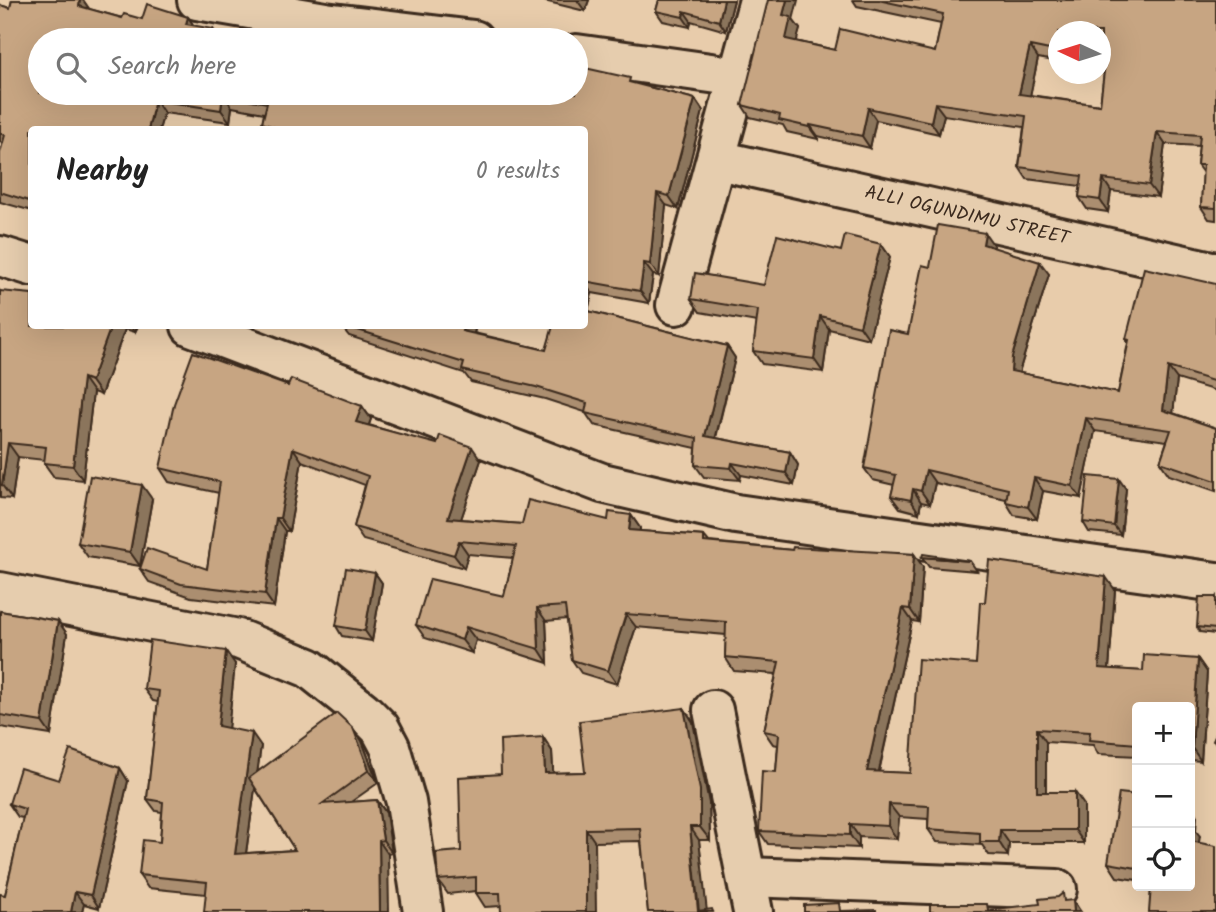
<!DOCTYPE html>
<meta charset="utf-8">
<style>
:root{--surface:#fff;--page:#f2f2f2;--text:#222;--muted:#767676;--line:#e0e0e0}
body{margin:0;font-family:Kalam,sans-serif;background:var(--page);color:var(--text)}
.controls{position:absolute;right:21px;bottom:21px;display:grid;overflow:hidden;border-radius:7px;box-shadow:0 7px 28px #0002}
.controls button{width:63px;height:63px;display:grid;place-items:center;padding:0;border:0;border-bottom:2px solid var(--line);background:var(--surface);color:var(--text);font:35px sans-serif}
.compass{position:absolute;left:1048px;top:21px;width:63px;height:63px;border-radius:50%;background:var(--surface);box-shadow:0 7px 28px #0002;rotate:274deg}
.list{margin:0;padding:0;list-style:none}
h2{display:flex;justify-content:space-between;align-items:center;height:91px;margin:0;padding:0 28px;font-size:30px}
h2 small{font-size:23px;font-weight:400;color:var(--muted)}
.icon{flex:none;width:38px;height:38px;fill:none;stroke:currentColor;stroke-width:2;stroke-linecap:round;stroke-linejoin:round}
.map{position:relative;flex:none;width:1216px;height:912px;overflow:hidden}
.search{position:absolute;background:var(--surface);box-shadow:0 7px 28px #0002;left:28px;top:28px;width:560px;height:77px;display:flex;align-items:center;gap:18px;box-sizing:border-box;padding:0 24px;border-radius:38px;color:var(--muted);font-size:26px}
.panel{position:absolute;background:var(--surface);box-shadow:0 7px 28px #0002;left:28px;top:126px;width:560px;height:203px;border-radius:7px}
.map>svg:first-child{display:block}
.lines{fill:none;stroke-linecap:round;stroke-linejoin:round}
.minor-casing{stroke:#3b2a1e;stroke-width:44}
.minor{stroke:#e6cdae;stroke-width:38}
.wall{fill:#ab8e70;stroke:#3b2a1e;stroke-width:2;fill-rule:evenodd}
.shaded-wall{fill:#8b745b;stroke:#3b2a1e;stroke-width:2}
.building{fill:#c7a582;stroke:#3b2a1e;stroke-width:2;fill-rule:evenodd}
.labels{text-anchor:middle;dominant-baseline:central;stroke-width:7;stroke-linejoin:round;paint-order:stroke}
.street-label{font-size:19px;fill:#3b2a1e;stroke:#e6cdae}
</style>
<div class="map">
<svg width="1216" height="912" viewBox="0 0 1216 912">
<rect width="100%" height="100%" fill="#e8ccab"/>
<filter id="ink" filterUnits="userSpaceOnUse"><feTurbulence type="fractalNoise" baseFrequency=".0143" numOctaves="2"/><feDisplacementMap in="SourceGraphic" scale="14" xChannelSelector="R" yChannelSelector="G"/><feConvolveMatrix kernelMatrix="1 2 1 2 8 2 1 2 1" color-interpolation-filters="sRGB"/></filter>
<g filter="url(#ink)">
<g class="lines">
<defs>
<g id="minor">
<path d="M197,0L325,22L474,40"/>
<path d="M576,54L739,77"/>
<path d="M718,160L1216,272"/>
<path d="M0,256L32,266"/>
<path d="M676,305L759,0"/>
<path d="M191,326L602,483L736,514L1216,582"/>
<path d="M0,592L238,639L309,668L363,711L380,728L390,747L406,802L423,912"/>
<path d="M713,710L753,912"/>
<path d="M748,877L1057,889"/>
</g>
</defs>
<use href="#minor" class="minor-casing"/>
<use href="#minor" class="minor"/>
</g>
<g class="wall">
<path d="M12,0H83L89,9L122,18L142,19L188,17L193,25L40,40L408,95L633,83L695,99L703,111L678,209L666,205L659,276L653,275L649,303L592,293L588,311L727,346L735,358L716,438L790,452L798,465L794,485L741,475L740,480L704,477L695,465L696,448L594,425L585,412L545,399L471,382L464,373L349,336L341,326H476L474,333L546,350L584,326V130H266L262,123L264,113L232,107L230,122L164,113L159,130H32V211L0,202V153L3,143L0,142V5L10,8Z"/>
<path d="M540,0H589L585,11Z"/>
<path d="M659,0H734L726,31L691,21L690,27L663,21L656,11Z"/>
<path d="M853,0H1216V220L1209,219L1201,207L1203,173L1197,165L1199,146L1165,144L1158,197L1111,191L1108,212L1087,209L1079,197L1081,186L1027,179L1019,167L1024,127L944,115L939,134L876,120L870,148L818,136V139L787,132L783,125L750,117L742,105L793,20L800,29L796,41L835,50L935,52L941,24L857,6ZM1059,32H1101V72L1104,73L1100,105L1030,95L1038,58L1059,62Z"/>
<path d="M881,244L890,257L869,339L829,329L823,372L762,364L753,351L757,322L700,312L691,299L764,285L841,251Z"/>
<path d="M994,246V248L1049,274L1020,369V373L1118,393L1128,343L1126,339L1216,284V391L1177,379L1173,413L1216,428V491L1169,475L1160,462L1167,441L1095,431L1081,498L1043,491L1037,519L1014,515L1006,502V499L935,483L930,504L921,502L919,513L900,508L891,496L894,485L873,480L864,468L930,267Z"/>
<path d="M0,291L32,326H138L135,332L125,329L101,395L93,392L83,480L54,477L44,463L45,460L18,457L12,499L0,498Z"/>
<path d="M288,386L362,406L371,419L369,425L481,460L461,519L522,524L608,520L631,515L640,528V531L704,536L709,542L792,550L914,554L923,567L919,622L912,621L879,772L910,773L976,664L985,602L1115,590L1109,669L1143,671L1198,659L1207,672L1201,761L1190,760V707H1137V756L1098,754L1093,745L1046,742V792L1084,805V843H1009L1008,856L989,855L982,845L937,842L928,829V819L899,817L897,839L859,837V848L768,844L759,831L776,772L778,745L773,744L764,731L776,674L734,671L725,657L726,635L636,627L617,684L581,673L572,660L567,619L546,621L548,663L476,640L472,653L425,638L416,625L504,596L513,558L468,554L464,568L363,540L354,527L365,485L302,461L289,531H285L274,607L191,597L149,582L140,569H207L219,493L169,482L160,468Z"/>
<path d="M1126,489L1121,535L1089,532L1083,522Z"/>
<path d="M152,499L140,566L88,557L78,543Z"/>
<path d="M922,557L970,561L977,571L929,567Z"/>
<path d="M375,573L382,583L372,641L342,636L336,626Z"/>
<path d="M1216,597V634L1200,632L1197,627Z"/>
<path d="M0,611L58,621L67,634L51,735L0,727Z"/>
<path d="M235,664L228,728L261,746L257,771L362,741L378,783L351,802L377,800L386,813L392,853L206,894L148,888L139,875L160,842L162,812L156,811L147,799L158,702L153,701L144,689ZM255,788L295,850L246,853Z"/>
<path d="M684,708L693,722L709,803L710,840H699L706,910L714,912H648L641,841L595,842L501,906L485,907L476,893V891L448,894L438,880L461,851L501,774L543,737L552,751L553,773L585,772Z"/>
<path d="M120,768L128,781L99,908L84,904L82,912H0L5,895L23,818L18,817L9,804L59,780Z"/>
<path d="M1137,795V880L1117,877L1108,863Z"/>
</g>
<g class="shaded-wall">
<path d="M80,0H83L90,10L79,6Z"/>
<path d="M577,0H589L585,11Z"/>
<path d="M724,0H734L726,31L719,21Z"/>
<path d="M787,0H798L793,20L800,29L794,51L786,39L783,15Z"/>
<path d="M684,11L691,21L690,27L683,17Z"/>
<path d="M188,17L196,29L186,24Z"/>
<path d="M213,29L221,40H210Z"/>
<path d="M1030,46L1038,58L1028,106L1019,94Z"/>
<path d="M223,94L232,107L230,122L221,110Z"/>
<path d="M695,99L703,111L678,209L669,196Z"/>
<path d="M155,100L164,113L159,130H148Z"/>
<path d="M935,103L944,115L939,134L931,122Z"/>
<path d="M868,108L876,120L870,148L862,136Z"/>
<path d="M810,125L818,136V139L809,127Z"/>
<path d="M1157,132L1165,144L1158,197L1149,185Z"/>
<path d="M1103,179L1111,191L1108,212L1100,200Z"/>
<path d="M657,193L666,205L659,276L650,264Z"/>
<path d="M985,233L994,246L992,257L983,244Z"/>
<path d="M881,244L890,257L869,339L860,326Z"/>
<path d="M1040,262L1049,274L1020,369V384L1011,371L1012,357Z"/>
<path d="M644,263L653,275L649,303L640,291Z"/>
<path d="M584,283L592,293L586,320L584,318Z"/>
<path d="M820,316L829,329L823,372L814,359Z"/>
<path d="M111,326H123L125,329L101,395L91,381Z"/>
<path d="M130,326H138L135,332Z"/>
<path d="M464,326H476L471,343L462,331Z"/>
<path d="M727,346L735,358L713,448L705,436Z"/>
<path d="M1168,367L1177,379L1172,423L1163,410Z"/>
<path d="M83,378L93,392L83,480L73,466Z"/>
<path d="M362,406L371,419L365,435L356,422Z"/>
<path d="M1086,418L1095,431L1081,498L1072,486Z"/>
<path d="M8,443L18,457L12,499L2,485Z"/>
<path d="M472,447L481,460L457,531L448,518Z"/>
<path d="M293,448L302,461L289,531L280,518Z"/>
<path d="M790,452L798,465L794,485L786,473Z"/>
<path d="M732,463L741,475L740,480L731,468Z"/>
<path d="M926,470L935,483L930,504L921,491Z"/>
<path d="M1034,478L1043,491L1037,519L1028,507Z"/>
<path d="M1119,479L1126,489L1121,535L1114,526Z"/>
<path d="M142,485L152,499L140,566L130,552Z"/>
<path d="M913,489L921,502L919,513L911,500Z"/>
<path d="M631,515L640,528L638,543L629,530Z"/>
<path d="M276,518L285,531L274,607L265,594Z"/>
<path d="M459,541L468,554L464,568L454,555Z"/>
<path d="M914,554L923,567L919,622L910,609Z"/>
<path d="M375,573L382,583L372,641L365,631Z"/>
<path d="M1106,577L1115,590L1108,681L1099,668Z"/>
<path d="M537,608L546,621L548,663L539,649Z"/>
<path d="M903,608L912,621L876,784L867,771Z"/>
<path d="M626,614L636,627L617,684L608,671Z"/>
<path d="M58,621L67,634L51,735L42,722Z"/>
<path d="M466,627L476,640L472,653L462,640Z"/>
<path d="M226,651L235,664L227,739L218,726Z"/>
<path d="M1198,659L1207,672L1201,761L1192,748Z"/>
<path d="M684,708L693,722L709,803L710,840L700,827Z"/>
<path d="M353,728L362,741L378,783L369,770Z"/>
<path d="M1037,729L1046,742V805L1037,792Z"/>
<path d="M252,733L261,746L244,867L235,854Z"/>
<path d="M543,737L552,751L554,786L545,773Z"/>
<path d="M120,768L128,781L99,908L91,895Z"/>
<path d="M1075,792L1084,805V843L1075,830Z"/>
<path d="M377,800L386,813L392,853L383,840Z"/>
<path d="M889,804L899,817L897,839L888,826Z"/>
<path d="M1190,805L1197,816L1196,831L1200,836L1197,854L1190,844Z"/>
<path d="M850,824L859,837V848L850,835Z"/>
<path d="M690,827L699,840L707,912H699Z"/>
<path d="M586,829L595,842L596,912H586Z"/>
<path d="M1000,830L1009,843L1008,856L999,842Z"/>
<path d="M379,841L388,854L389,912H380Z"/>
<path d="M75,892L84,904L82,912H71Z"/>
<path d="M1073,900L1081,912H1074Z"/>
</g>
<g class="building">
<path d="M12,0H80L79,6L122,18L124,14L142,19L147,4L188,17L186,24L213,29L210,40H40V93H392L408,95V93H576V66L630,78L629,82L695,99L669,196L657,193L650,264L644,263L640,291L584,281V130H283L262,123L267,103L223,94L221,110L155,100L148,130H32V202L0,192V153L5,135L0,133V5L10,8Z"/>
<path d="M659,0H724L719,21L684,11L683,17L656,11Z"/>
<path d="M768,0H787L783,15L791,17L786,39L835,50L840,29L935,52L943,14L878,0H1216V208L1201,207L1203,165H1197L1200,135L1157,132L1149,185L1103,179L1100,200L1079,197L1082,176L1019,167L1026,116L935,103L931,122L868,108L862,136L810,125L809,127L779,120L780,115L742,105ZM1059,32H1101V62L1105,63L1100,105L1019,94L1030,46L1059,52Z"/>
<path d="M249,31L275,36L274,40H247Z"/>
<path d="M938,225L985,233L983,244L1040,262L1012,357L1011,371L1118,393L1129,340L1126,339L1144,268L1216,284V382L1168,367L1163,410L1216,428V481L1160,462L1171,430L1086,418L1072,486L1034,478L1028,507L1006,502L1008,489L926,470L921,491L913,489L911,500L891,496L896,475L864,468L889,330L908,334L922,265L930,267Z"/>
<path d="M777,235L841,251L845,235L881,244L860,326L820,316L814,359L753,351L758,310L691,299L695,273L764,285Z"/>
<path d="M0,291L32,294V326H111L91,381L83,378L73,466L44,463L46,447L8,443L2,485H0Z"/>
<path d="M584,310L727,346L705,436L790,452L786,473L732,463L731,468L695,465L697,438L585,413L587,403L536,387L462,370L464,363L345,326H464L462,331L546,350L553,326H584Z"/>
<path d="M193,352L288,386L291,379L362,406L356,422L437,444L440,435L472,447L448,518L522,524L528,500L608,520L609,512L631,515L629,530L704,536V542L792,550L793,547L914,554L910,609L903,608L867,771L910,773L918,659L976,664L980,602H985L989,560L1106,577L1099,668L1143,671L1144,655L1198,659L1192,748L1190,747V707H1137V744L1089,740L1090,732L1037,729V792H1075V830H1000L999,842H980V833L928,829L929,806L889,804L888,826L850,824V835L759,831L762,771L776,772L779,734L764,731L779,662L725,657L726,622L626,614L608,671L572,660L565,606L537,608L539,649L466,627L462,640L416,625L430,579L504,596L516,546L459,541L454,555L354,527L368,476L293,448L280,518H276L265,594L181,584L140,569L147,548L207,569L220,482L160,468L174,404Z"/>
<path d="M90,476L142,485L130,552L78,543Z"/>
<path d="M1088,476L1119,479L1114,526L1083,522Z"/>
<path d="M923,554L970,561L922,557Z"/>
<path d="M346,568L375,573L365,631L336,626Z"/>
<path d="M1199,597H1216V629L1197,627Z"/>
<path d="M0,611L58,621L42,722L0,715Z"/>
<path d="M150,640L226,651L218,726L252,733L235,854L295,850L249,778L337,713L353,728L369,770L322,804L377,800L383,840L379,841L380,912H204L207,882L139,875L143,840L160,842L163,802L147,799L159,691L144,689Z"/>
<path d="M684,708L700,790V827H690L698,911L712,909L713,912H648L640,828L586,829V912H501L500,893H476V877L438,880L436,853L461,851L459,777L501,774L500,740L543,737L545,773L585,772L579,721Z"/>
<path d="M1216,734V743L1213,741Z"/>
<path d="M70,750L120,768L91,895L75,892L71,912H0V894L5,895L25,809L9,804L20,768L59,780Z"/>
<path d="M1119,793L1137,795V868L1108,863Z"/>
<path d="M1190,841L1216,846V912H1149L1151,886H1190Z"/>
<path d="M1063,893L1064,901L1073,900L1074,912H930V904H987L988,910L1040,904L1039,899L1058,897Z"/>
<path d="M839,903L840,911L876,910V912H804V905Z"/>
</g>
</g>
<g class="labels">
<g class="street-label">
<text transform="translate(967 216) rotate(13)">ALLI OGUNDIMU STREET</text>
</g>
</g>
</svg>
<div class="controls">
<button>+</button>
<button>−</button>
<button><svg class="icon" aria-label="locate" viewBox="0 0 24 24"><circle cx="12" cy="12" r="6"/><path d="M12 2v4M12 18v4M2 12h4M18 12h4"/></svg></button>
</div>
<svg class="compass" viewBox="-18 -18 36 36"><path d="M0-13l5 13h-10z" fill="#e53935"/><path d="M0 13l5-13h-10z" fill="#767676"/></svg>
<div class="search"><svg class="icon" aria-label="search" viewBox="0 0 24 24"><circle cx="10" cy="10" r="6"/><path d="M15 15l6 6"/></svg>Search here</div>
<section class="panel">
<h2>Nearby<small>0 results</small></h2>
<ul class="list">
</ul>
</section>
</div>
